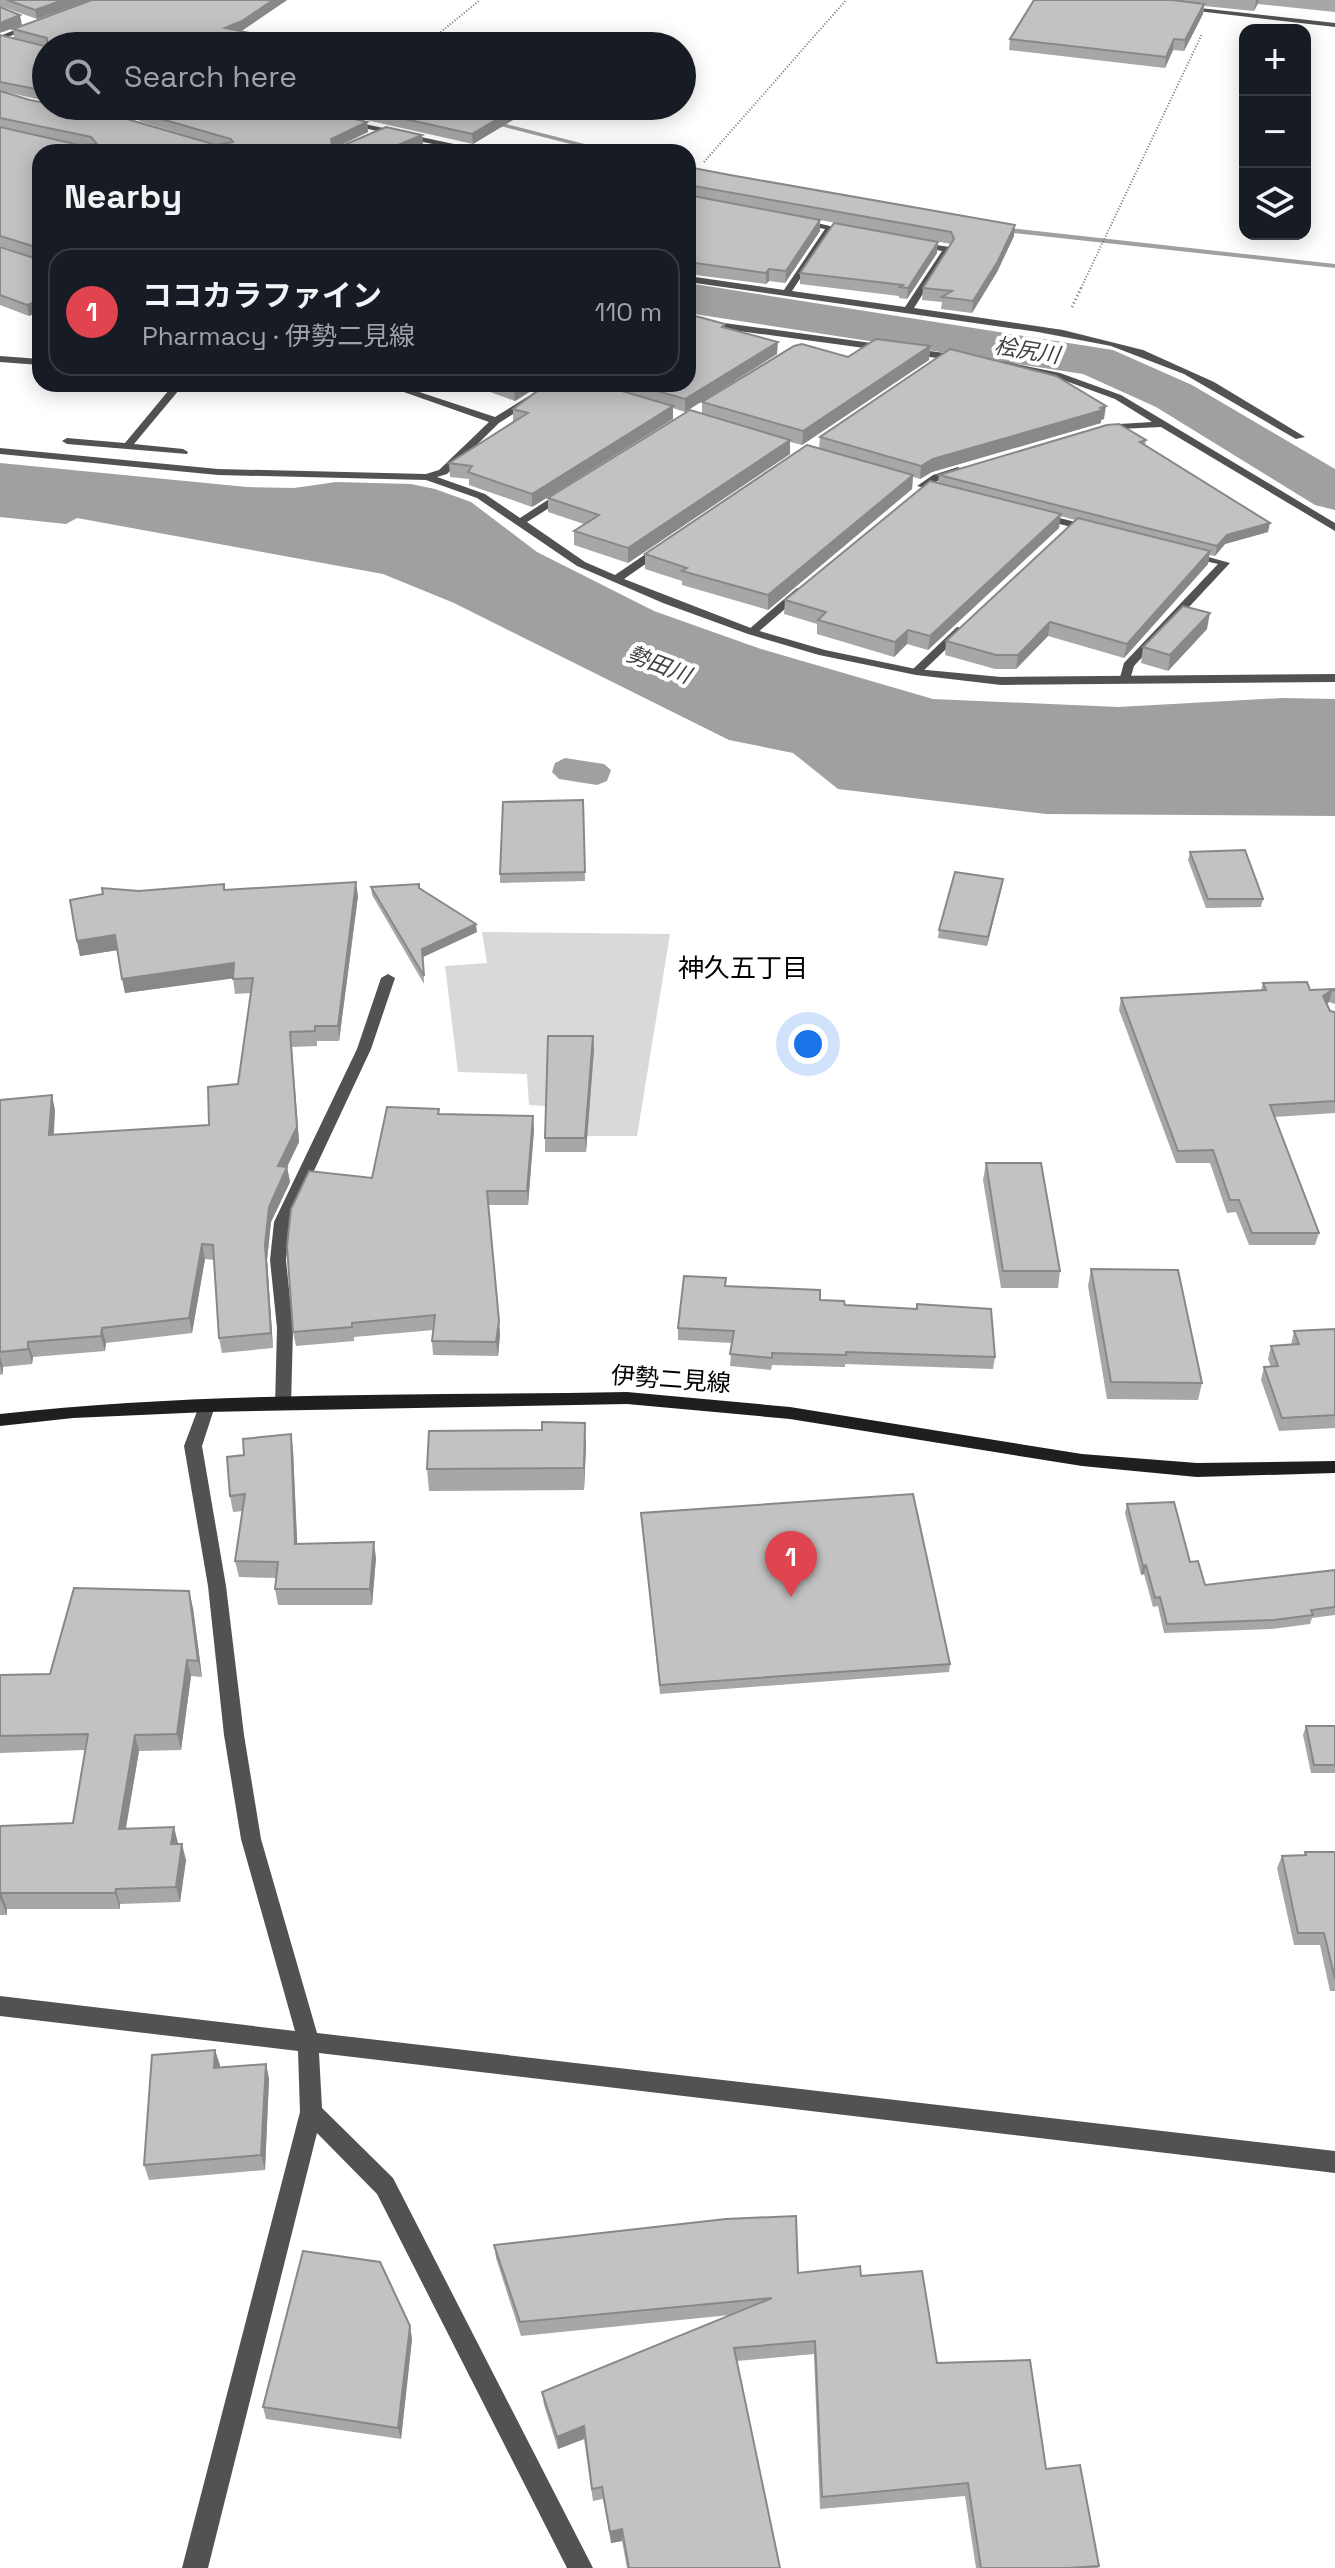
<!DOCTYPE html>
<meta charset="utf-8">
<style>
:root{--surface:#171b24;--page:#20242c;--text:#f1f3f6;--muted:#9ea1a6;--line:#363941;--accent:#db2777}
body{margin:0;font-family:"Space Grotesk","Noto Sans JP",sans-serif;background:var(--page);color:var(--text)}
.controls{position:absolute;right:24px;top:24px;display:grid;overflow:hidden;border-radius:16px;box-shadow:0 4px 20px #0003}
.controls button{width:72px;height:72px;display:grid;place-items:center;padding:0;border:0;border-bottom:2px solid var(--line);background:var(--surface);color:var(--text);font:40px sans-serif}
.you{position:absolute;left:808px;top:1044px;width:28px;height:28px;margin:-20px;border:6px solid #fff;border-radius:50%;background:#1a73e8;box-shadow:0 0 0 12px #1a73e833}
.badge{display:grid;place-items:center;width:52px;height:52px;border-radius:50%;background:var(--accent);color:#fff;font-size:26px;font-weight:700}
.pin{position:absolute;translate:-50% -66px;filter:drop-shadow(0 2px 4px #0008)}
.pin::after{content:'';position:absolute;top:42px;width:28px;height:24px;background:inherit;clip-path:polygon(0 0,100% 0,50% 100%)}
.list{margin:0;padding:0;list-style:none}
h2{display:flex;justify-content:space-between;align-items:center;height:104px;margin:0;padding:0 32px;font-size:34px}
h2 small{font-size:26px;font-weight:400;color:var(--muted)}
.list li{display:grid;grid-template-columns:52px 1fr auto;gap:24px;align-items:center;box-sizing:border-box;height:128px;margin:0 16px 16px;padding:0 16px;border:2px solid var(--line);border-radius:24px}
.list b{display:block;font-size:30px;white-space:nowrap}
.list p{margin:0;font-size:26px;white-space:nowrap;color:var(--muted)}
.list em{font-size:26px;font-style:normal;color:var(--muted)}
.icon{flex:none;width:44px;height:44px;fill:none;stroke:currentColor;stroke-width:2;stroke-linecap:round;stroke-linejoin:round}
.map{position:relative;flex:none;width:1335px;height:2568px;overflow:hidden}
.search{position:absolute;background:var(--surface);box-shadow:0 4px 20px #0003;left:32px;top:32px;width:664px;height:88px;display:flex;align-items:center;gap:20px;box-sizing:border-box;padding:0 28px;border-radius:44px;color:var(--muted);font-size:30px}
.panel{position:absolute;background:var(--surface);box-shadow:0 4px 20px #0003;left:32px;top:144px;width:664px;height:248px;border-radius:24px}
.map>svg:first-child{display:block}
.green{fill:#d9d9d9}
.water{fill:#a0a0a0}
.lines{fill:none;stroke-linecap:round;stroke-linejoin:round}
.stream{fill:#a0a0a0;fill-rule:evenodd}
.river{fill:#a0a0a0;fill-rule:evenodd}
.path-far1{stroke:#747474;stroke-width:2;stroke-dasharray:1 2;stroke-linecap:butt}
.path{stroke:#747474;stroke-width:3;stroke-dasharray:1 3;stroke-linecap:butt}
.lane{fill:#525252;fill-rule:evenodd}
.street{fill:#525252;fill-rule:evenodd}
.secondary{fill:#1f1f1f;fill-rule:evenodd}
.wall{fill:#a7a7a7}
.shaded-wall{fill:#888}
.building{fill:#c2c2c2;stroke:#888;stroke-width:2}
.labels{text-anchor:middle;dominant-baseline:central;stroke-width:8;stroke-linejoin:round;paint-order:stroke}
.far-water-label{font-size:22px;font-style:italic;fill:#414141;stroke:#fff}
.street-label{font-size:24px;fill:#000;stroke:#fff}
.neighbourhood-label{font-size:26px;fill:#000;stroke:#fff}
</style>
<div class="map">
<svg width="1335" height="2568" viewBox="0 0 1335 2568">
<rect width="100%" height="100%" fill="#fff"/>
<path class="green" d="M482,932L670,934L637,1136H586L574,1108L529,1105L527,1074L458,1072L445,966L487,963Z"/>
<g class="water">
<path d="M0,463L247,487L294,488L336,482L411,484L435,489L471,502L537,552L654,611L761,649L933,699L1118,707L1282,698L1335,699V816L1046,814L838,789L793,753L729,740L454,603L383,574L77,518L66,524L0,517Z"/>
<path d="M565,758L604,764L611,770L607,781L597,785L559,779L552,772L555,763Z"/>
</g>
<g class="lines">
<g class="stream">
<path d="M487,119L612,151L613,152H602L485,122Z"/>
<path d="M999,227L1335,264V268L996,231V227Z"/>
</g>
<path class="river" d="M688,283L1113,350L1192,385L1335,469V510L1315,505L1156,407L1083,374L688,313Z"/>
<g class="path-far1">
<path d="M440,46L426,44L480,0"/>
<path d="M704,162L846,0"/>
<path d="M1081,288L1202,34"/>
</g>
<path class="path" d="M1072,307L1082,286"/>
<g class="lane">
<path d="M1040,513L1095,527L1096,529L1091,532L1036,518V514Z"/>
<path d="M1187,551L1230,563L1134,666L1129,683H1121L1119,681L1124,663L1218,564L1183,556L1182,554Z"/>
<path d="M797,588L807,590L756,634H748V630Z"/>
<path d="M957,627L967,629L920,674H912V670Z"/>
</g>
<g class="street">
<path d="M1182,6L1335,23V27L1180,9Z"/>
<path d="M29,24L36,26L0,40V36Z"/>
<path d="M155,106H166L126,124L119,122Z"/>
<path d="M346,120L388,129L389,131L344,152H333L377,131L346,124Z"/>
<path d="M402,133L482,150L486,152H471L399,137Z"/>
<path d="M800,219L834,227L792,291L905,307L942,251L915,246V242L950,247L951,249L914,308L1063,330L1143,350L1214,382L1305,437L1296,439L1184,374L1111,346L1038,332L688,282V276L784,290L825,229L797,224V220Z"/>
<path d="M688,318L959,355L964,358L959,361L688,324Z"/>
<path d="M0,356L40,359V365L0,362Z"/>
<path d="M1002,361L1060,373L1121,395L1335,523V531L1161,427L1099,430L1098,428L1103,425L1152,422L1115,399L1055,377L999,366L997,364Z"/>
<path d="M174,384H184L134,444L183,449L188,452L187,454L67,444L62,441L67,438L125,443Z"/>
<path d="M381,384H395L495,417L548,384H560L499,423L447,474L437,477L485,494L520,518L560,492H568V496L527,522L585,562L615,575L659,545H667V549L624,579L756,630L825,650L916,669L1001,677L1335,674V682L1001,685L916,675L819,655L748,634L663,603L577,566L477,498L426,480L218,475L0,454V448L218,469L426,474L439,470L489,422Z"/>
<path d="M958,467L963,470L962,472L941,479L926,488L917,486L933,475Z"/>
<path d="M388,974L395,978L371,1049L290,1222L286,1260L293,1328L291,1406L289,1410H277L275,1406L277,1328L270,1260L274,1222L357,1049L381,978Z"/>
<path d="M207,1400L213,1402L215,1406L202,1446L226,1586L244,1735L261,1839L317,2033L1335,2151V2173L319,2053L322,2108L393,2178L593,2568H567L377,2194L317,2133L208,2568H182L300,2112L298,2051L0,2016V1996L295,2031L241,1839L224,1735L208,1586L184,1446L199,1406L201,1402Z"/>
</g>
<path class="secondary" d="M627,1392L790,1407L1082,1454L1197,1463L1335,1461V1473L1197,1477L1082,1466L790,1419L627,1404L207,1412L73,1418L0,1426V1414C207,1391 419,1396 627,1392Z"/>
</g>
<g class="wall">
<path d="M0,0H90L37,19L0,6Z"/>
<path d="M92,0H287L241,31L46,46V101L1,91L30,100L217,145L139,121L137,112L367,122L368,132L341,145L422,135L423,145L40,152V311L29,316L0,305V247L40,260L0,246V35L44,46L14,38L13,29Z"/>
<path d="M1034,0H1335V12L1258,4L1254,11L1204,6L1203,14L1184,51L1173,50L1165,68L1009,50L1010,39Z"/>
<path d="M71,106H147L122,117Z"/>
<path d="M304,106H536L473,144Z"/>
<path d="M688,167L1014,236L997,272L972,313L941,309L942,302L922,300L923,288L951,244L820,220V231L785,283L769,281L766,284L688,274Z"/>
<path d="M937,253L907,299L899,298V296L800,284V273Z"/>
<path d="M725,328L777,354L685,412L673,408V419L532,507L469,485V479L450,477L449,463L513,421V409L547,384H688Z"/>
<path d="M930,346L929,360L802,445L790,442V454L628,563L574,545V531L584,524L548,512V498L702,414V402L848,357Z"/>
<path d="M468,384H542L515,401Z"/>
<path d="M1104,419L1101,420V423L932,472L920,479L913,477L912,489L768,610L682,585V581L645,569V554L819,448L820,437Z"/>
<path d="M1146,440L1145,445L1268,532L1225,544L1215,556L1209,555L1208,564L1124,658L1048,636L1016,669H995L945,655L946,641L1075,520L1060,516L1059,528L928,650L907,644L894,657L817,634V624L784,614L785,600L938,483L939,475Z"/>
<path d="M1207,629L1168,671L1141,663L1143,647Z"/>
<path d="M583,800L585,881L500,883V874Z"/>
<path d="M1190,852L1263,899L1261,907L1206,908L1188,860Z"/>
<path d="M1003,879L987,946L938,938L939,930Z"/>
<path d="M371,887L419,888L477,932L423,957L424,984L372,895Z"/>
<path d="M225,890L358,896L339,1041H317V1046L292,1047L299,1142L287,1167L290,1182L271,1222L267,1260L273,1348L222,1353L219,1338L214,1260L205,1259L192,1333L106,1343L105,1351L33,1357L32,1364L3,1367V1374L0,1375V1100L55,1110L54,1135L209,1125L238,1084L251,993L235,994L233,978L125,993L118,950L80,956L77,941L139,891Z"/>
<path d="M1263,983L1310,990L1335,989V1004L1329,1002L1327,1004L1330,1011L1335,1012V1113L1274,1117L1319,1233L1315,1245H1249L1236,1212L1227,1213L1210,1163H1176L1119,1010L1121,998L1261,990Z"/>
<path d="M594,1049L586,1152H545V1138Z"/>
<path d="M439,1109V1114L534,1130L528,1205H488L500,1335L498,1356L433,1355L432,1341L434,1330L354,1337V1341L296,1346L293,1332L372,1178Z"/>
<path d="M986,1163L1060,1271L1058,1288H1001L983,1180Z"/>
<path d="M1091,1269L1202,1383L1198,1400L1107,1399L1088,1286Z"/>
<path d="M725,1286L845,1305L995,1357L993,1369L845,1364V1367L772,1365L771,1370L730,1366L732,1343L678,1340V1328Z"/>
<path d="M1335,1329V1428L1279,1431L1261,1380L1264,1367H1271L1268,1359L1271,1346L1291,1345L1294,1331Z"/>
<path d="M291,1434L293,1450L297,1544L376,1558L372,1605H278L275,1589L276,1578L239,1577L235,1561L243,1511L233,1512L230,1496L244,1455Z"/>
<path d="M586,1445L584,1490L429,1491L427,1469Z"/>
<path d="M1127,1504L1190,1562L1205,1585L1335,1570V1615L1312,1618L1310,1624L1272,1629L1164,1633L1158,1606L1153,1607L1144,1574L1141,1575L1125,1513Z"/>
<path d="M641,1513L950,1664L949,1672L660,1694Z"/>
<path d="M193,1608L202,1677L191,1676L181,1750L139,1751L126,1828L178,1843L186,1860L180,1902L120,1904V1909H7V1915H0V1826L73,1823L85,1750L0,1753V1675L50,1674Z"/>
<path d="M1306,1726H1335V1773H1311L1303,1735Z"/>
<path d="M1305,1852H1335V1991H1330L1320,1945H1294L1277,1868L1282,1856L1304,1855Z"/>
<path d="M215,2050L220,2067L266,2064L269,2079L265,2170L149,2180L144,2165Z"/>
<path d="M494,2245L798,2273L861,2276L937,2363L1046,2469L1099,2566L1098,2568H976L965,2496L820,2509L814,2354L737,2361L780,2568H627L622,2541L611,2543L603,2499L593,2501L584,2439L558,2449L544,2405L542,2392L730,2315L521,2336L496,2258Z"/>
<path d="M410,2326L412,2339L401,2439L266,2419L263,2407Z"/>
</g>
<g class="shaded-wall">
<path d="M63,0H90L37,19L35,10Z"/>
<path d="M273,0H287L243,30L226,37L225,28Z"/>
<path d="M1256,0H1259L1254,11Z"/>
<path d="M1204,4L1203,14L1184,51L1185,40Z"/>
<path d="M20,15L22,25L0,33V23Z"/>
<path d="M1174,39L1173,50L1165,68L1166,57Z"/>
<path d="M123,106H147L122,117L120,107Z"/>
<path d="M519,106H536L473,144L472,134Z"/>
<path d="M367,122L368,132L332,149L331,139Z"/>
<path d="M422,135L423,145L406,152H381Z"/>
<path d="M820,220V231L785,283L786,271Z"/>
<path d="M1015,225L1014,236L997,272L972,313L973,301Z"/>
<path d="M938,242L937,253L907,299L908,288Z"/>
<path d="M769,269V281L766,284V273Z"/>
<path d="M40,300V311L29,316L27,305Z"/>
<path d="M778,342L777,354L685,412V399Z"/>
<path d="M930,346L929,360L802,445L803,431Z"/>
<path d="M522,384H542L515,401L514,389Z"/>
<path d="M673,406V419L532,507V494Z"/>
<path d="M1106,406L1104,419L1101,420V423L932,472L920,479L921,466L933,459Z"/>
<path d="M790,440V454L628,563V548Z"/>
<path d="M913,475L912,489L768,610V595Z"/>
<path d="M1061,514L1059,528L928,650L930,636Z"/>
<path d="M1270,523L1268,532L1225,544L1215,556L1217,546L1227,535Z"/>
<path d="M1210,551L1208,564L1124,658L1127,644Z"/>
<path d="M1210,613L1207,629L1168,671L1170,655Z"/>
<path d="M1050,622L1048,636L1016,669L1018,655Z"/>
<path d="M908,630L907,644L894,657L895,642Z"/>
<path d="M1003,879L1002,887L987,946L988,937Z"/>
<path d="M356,882L358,896L339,1041L338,1026Z"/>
<path d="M476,924L477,932L423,957L424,984L422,949Z"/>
<path d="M115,935L118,950L80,956L77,941Z"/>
<path d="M234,963L236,978L125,993L122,979Z"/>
<path d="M1332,990L1329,1002L1320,1008L1323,996Z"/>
<path d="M290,1032L299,1142L280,1181L278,1166Z"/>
<path d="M593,1036L594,1049L586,1152L585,1138Z"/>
<path d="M52,1095L55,1110L52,1150L49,1135Z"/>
<path d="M533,1116L534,1130L528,1205L527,1191Z"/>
<path d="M287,1167L290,1182L271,1222L267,1260L273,1348L271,1333L265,1245L269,1207Z"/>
<path d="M202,1244L205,1259L192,1333L189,1318Z"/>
<path d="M499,1321L500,1335L498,1356L496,1342Z"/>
<path d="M102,1328L106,1343L105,1351L101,1336Z"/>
<path d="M28,1342L33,1357L32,1364L28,1349Z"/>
<path d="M0,1356L3,1367V1374L0,1365Z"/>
<path d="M585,1423L586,1445L584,1490V1468Z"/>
<path d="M291,1434L293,1450L298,1560L295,1544Z"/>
<path d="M374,1542L376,1558L372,1605L370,1589Z"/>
<path d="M1146,1565L1144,1574L1141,1575L1143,1566Z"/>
<path d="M189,1591L193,1608L202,1677L198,1661Z"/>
<path d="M187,1660L191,1676L181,1750L177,1734Z"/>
<path d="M135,1735L139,1751L123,1844L119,1829Z"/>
<path d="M174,1827L178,1843L175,1860L171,1844Z"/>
<path d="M182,1844L186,1860L180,1902L176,1887Z"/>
<path d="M116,1889L120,1904V1909L115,1893Z"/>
<path d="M1,1893L7,1909V1915L1,1900Z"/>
<path d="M215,2050L220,2065L219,2083L214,2068Z"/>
<path d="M266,2064L269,2079L265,2170L261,2155Z"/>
<path d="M410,2326L412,2339L401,2439L398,2428Z"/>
<path d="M584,2426V2439L558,2449L557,2437Z"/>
<path d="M622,2529V2541L611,2543L610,2532Z"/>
</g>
<g class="building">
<path d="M7,0H63L35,10Z"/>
<path d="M92,0H273L242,21L225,28L313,46H46V91L0,82V35L44,46L47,44V38L13,29Z"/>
<path d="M1034,0H1172L1204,4L1185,40L1174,39L1166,57L1010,39Z"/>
<path d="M0,7L20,15L0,23Z"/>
<path d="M0,91L30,100L46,103V106H62L120,117L216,145L233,142L231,139L137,112L150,106H303L367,122L331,139L332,145H344L386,127L422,135L381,152H40V300L27,305L0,295V247L40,260L39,248L0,236V127L79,145L97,144L91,137L0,118Z"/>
<path d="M347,106H519L472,134Z"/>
<path d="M593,147L619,152H583Z"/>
<path d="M688,167L730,175L1015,225L998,261L973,301L942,297L952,291L923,288L954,239L951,232L688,185Z"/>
<path d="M688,195L820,220L786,271L769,269L766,273L688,262Z"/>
<path d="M834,223L938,242L908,288L900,287L903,285L800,273Z"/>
<path d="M688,314L725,324L722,327L778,342L685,399L633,384H688Z"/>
<path d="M876,339L930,346L803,431L702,402L794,346L802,344L848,357Z"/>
<path d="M950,349L1056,376L1106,406L1100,408L1103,410L933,459L921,466L820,437Z"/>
<path d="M501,384H522L514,389Z"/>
<path d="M547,384H598L673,406L532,494L468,472L472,466L449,463L528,413L513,409Z"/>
<path d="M690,410L790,440L628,548L574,531L599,515L548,498Z"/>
<path d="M1119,424L1146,440L1140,442L1270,523L1227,535L1217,546L939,475L1107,425Z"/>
<path d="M807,445L913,475L768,595L682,571L687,568L645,554Z"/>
<path d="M930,481L1061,514L930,636L908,630L895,642L818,620L826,612L785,600Z"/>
<path d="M1078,518L1210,551L1127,644L1050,622L1018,655H996L946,641Z"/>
<path d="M1183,606L1210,613L1170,655L1143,647Z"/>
<path d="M583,800L585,872L500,874L503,802Z"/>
<path d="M1245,850L1263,899H1208L1190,852Z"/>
<path d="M955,872L1003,879L988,937L939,930Z"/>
<path d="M356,882L338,1026H315V1031L290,1032L297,1127L278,1166L287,1167L269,1207L265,1245L271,1333L219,1338L213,1245L202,1244L189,1318L102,1328L101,1336L28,1342V1349L0,1352V1100L52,1095L49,1135L209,1125L208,1087L238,1084L253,978L233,979L234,963L122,979L115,935L77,941L70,900L103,894L102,888L139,891L224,884V890Z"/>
<path d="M419,884V888L476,924L422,949L424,976L371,887Z"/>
<path d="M1307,982L1310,990L1335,989V991L1332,990L1323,996L1330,1011L1335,1012V1101L1270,1105L1319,1233H1252L1239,1200H1230L1213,1150L1178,1151L1121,998L1266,990L1263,983Z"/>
<path d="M548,1036H593L585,1138H545Z"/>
<path d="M387,1107L439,1109L438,1114L533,1116L527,1191H487L499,1321L496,1342L432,1341L435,1315L352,1323V1327L293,1332L287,1246L291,1209L309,1171L372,1178Z"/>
<path d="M986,1163H1041L1060,1271H1003Z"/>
<path d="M1091,1269L1178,1270L1202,1383L1111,1382Z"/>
<path d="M684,1276L726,1278L725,1286L820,1290V1300L844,1301L845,1305L917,1309V1304L991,1309L995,1357L846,1352V1355L772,1353V1358L730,1354L734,1331L678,1328Z"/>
<path d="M1335,1329V1415L1282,1418L1264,1367L1278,1366L1271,1346L1299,1344L1294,1331Z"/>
<path d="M542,1422L585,1423L584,1468L427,1469L429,1431L542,1430Z"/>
<path d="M291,1434L295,1544L374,1542L370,1589H275L278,1562L235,1561L245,1494L230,1496L227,1457L244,1455L243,1439Z"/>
<path d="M913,1494L950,1664L660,1685L641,1513Z"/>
<path d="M1174,1502L1190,1562L1198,1561L1205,1585L1335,1570V1607L1311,1610L1313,1615L1274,1620L1167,1624L1160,1597L1155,1598L1146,1565L1143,1566L1127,1504Z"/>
<path d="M74,1588L189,1591L198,1661L187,1660L177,1734L135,1735L119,1829L174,1827L171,1844H182L176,1887L116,1889L115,1893H1L0,1900V1826L73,1823L88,1734L0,1736V1675L50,1674Z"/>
<path d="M1306,1726H1335V1765H1314Z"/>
<path d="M1305,1852H1335V1979L1324,1933H1298L1282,1856L1306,1855Z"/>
<path d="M215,2050L214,2068L266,2064L261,2155L144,2165L152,2055Z"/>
<path d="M796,2216L798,2273L860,2266L861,2276L922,2271L937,2363L1030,2360L1046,2469L1080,2465L1099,2566L1068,2568H981L968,2483L822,2497L815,2341L734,2348L780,2568H629L622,2529L610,2532L602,2487L592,2489L584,2426L557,2437L542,2392L772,2298L520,2322L494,2245L726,2219Z"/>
<path d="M303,2251L380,2262L410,2326L398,2428L263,2407Z"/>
</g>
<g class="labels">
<g class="far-water-label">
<text transform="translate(1027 350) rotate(9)">桧尻川</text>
<text transform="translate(659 664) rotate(21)">勢田川</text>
</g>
<g class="street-label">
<text transform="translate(671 1379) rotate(4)">伊勢二見線</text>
</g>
<g class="neighbourhood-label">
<text x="743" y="968">神久五丁目</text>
</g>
</g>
</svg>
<div class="controls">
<button>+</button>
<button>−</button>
<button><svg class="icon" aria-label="layers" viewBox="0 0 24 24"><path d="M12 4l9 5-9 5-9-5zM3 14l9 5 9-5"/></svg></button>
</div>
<div class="you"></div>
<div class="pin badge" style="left:791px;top:1597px;background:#e0444e">1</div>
<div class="search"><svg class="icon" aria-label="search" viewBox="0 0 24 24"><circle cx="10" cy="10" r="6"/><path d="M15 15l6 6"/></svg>Search here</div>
<section class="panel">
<h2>Nearby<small></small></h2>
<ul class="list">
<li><span class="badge" style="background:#e0444e">1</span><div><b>ココカラファイン</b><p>Pharmacy · 伊勢二見線</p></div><em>110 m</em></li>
</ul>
</section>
</div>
